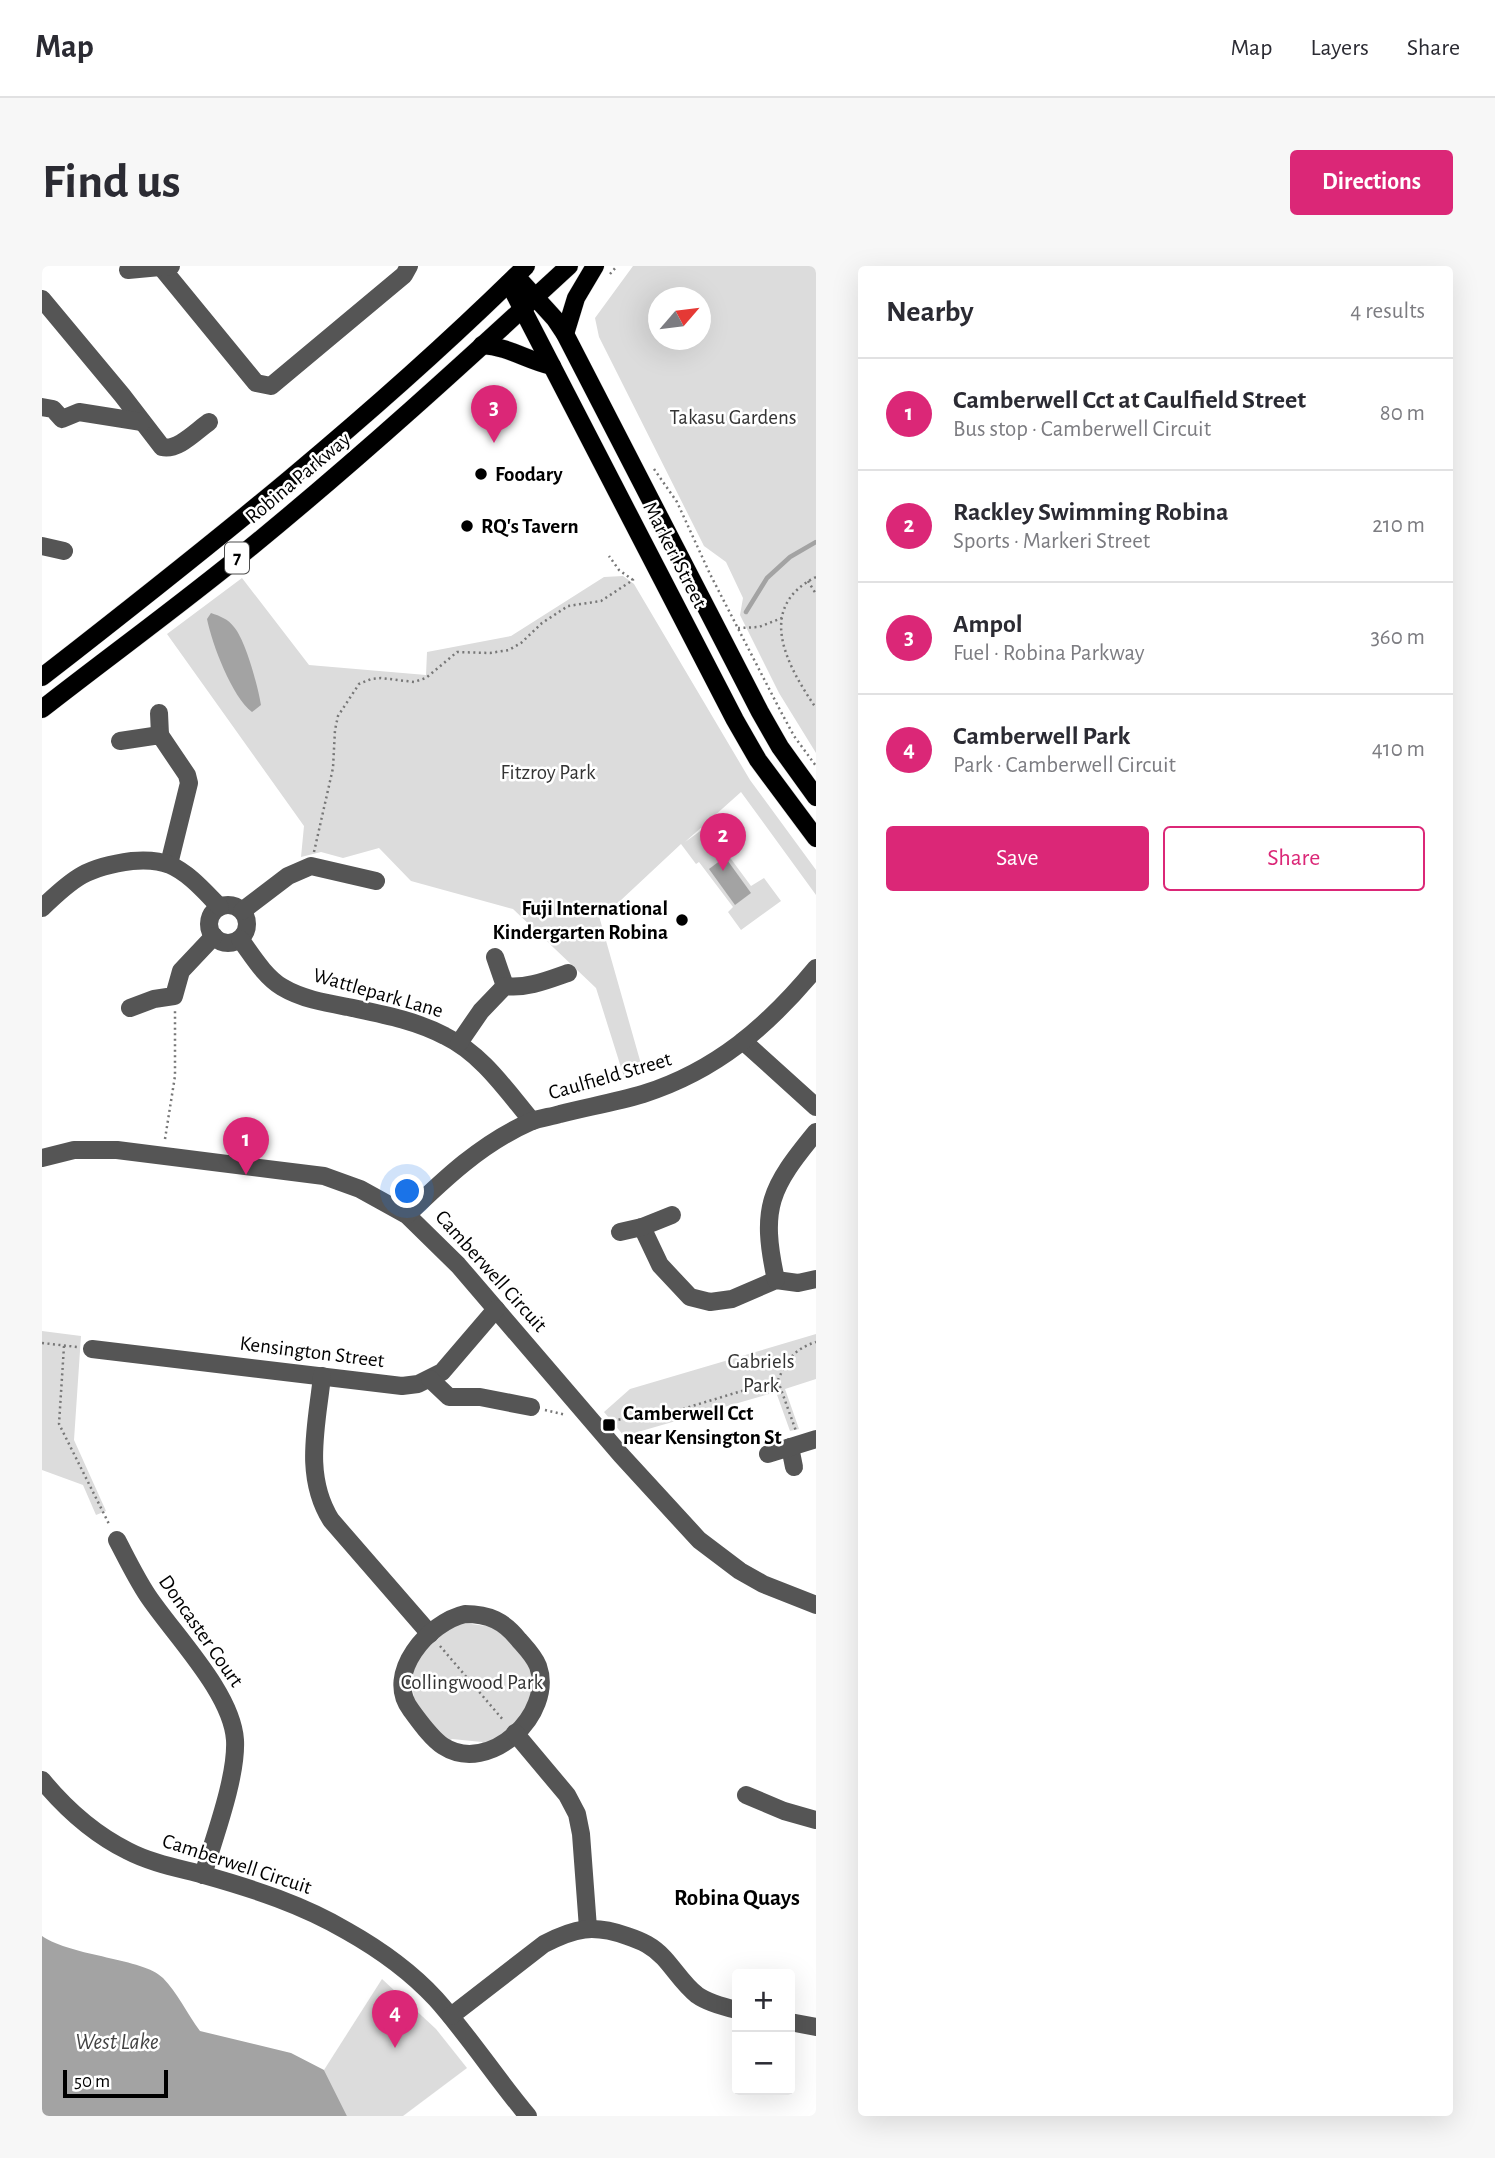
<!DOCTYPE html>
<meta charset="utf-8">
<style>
:root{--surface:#fff;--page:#f7f7f7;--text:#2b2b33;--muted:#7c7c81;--line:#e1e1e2;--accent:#db2777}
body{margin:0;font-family:"Alegreya Sans",sans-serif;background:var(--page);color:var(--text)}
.controls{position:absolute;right:21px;bottom:21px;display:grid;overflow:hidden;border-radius:7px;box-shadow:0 7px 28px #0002}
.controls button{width:63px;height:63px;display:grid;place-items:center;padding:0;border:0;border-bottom:2px solid var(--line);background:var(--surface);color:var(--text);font:35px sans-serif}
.compass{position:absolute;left:606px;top:21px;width:63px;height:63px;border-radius:50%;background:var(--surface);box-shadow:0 7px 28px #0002;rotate:62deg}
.scale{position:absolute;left:21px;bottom:18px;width:105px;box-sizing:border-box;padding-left:7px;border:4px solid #000;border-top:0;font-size:19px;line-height:24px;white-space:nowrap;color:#000;-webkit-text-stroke:5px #fff;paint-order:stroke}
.you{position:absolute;left:366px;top:926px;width:24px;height:24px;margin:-18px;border:5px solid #fff;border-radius:50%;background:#1a73e8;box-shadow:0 0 0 10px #1a73e833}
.badge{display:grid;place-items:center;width:46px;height:46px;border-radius:50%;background:var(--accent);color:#fff;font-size:23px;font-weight:700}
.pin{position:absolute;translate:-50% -58px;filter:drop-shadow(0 2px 4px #0008)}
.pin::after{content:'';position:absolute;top:37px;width:24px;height:21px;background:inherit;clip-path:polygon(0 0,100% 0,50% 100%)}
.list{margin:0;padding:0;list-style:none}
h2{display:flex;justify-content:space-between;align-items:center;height:91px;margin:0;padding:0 28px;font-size:30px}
h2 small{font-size:23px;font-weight:400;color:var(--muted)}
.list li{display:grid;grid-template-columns:46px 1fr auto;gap:21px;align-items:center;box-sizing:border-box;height:112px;padding:0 28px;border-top:2px solid var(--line)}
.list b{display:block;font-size:26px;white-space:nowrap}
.list p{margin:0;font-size:23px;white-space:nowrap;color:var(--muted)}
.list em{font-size:23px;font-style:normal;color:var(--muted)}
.actions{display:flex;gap:14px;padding:21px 28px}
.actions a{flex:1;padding:16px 0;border:2px solid var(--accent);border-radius:7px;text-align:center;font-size:24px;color:var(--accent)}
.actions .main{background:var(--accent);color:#fff}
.map{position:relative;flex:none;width:774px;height:1850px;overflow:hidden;border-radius:7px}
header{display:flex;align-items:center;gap:42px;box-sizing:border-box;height:98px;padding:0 35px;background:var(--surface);border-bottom:2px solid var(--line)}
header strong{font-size:33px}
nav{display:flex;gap:38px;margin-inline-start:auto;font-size:24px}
.intro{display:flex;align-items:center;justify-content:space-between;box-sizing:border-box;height:168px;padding:0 42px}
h1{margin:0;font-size:49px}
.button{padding:18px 32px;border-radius:7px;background:var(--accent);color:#fff;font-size:24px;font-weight:700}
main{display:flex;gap:42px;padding:0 42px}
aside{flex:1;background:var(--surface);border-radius:7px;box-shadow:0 7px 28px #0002}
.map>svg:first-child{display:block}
.green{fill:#dcdcdc;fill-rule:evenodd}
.water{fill:#a3a3a3}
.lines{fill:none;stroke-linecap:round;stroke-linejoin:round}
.stream{stroke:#a3a3a3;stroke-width:4.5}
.major-casing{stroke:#dbdbdb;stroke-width:19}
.path{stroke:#777;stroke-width:2.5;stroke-dasharray:2 3.5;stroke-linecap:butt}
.minor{stroke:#555;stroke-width:18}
.major{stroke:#000;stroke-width:18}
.poi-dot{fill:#000;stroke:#fff;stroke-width:2.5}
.labels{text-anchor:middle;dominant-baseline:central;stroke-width:5;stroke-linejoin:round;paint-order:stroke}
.shield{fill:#fff;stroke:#4c4c4c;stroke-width:2}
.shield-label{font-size:19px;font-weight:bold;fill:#000}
.park-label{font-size:21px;fill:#333;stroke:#fff}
.poi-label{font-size:21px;font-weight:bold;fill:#000;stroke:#fff;text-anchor:start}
.street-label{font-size:21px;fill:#000;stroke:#fff}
.neighbourhood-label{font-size:23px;font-weight:bold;fill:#000;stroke:#fff}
.water-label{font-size:23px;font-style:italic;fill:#444;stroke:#fff}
</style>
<header>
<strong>Map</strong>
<nav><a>Map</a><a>Layers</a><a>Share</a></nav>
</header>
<div class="intro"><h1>Find us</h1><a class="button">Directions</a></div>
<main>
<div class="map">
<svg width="774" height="1850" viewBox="0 0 774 1850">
<rect width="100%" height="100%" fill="#fff"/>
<g class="green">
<path d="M591,0H774V487L737,427L698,349L701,332L684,296L662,280L557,71L553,52ZM617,32H659V74H617Z"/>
<path d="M581,310L592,318L708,514L774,604V629L699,526L643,576L675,553L688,570L678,578L709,620L722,612L739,635L699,664L686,646L691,641L657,596L654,598L639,578L578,635L557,650L601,805L582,811L554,722L471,643L369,615L337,582L301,592L279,586L259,591L262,560L125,368L200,312L267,399L384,409L385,386L469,370L562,311Z"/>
<path d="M0,1065L39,1070L32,1174L64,1245L54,1249L41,1219L0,1204Z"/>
<path d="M774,1068V1113L743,1123L757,1163L748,1165L734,1126L582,1170L562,1146L588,1123Z"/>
<path d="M422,1357L451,1361L488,1393L490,1420L485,1449L444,1481L440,1476L410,1473L404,1477L373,1444L370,1414L374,1387L400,1363Z"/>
<path d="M340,1713L394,1763L425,1802L361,1850H305L282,1804Z"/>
</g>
<g class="water">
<path d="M169,347C178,350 186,353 192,361C204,375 216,421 219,439L210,446C190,431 170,378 165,353Z"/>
<path d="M683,591L709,627L693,639L667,603Z"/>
<path d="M0,1670C31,1691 101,1692 121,1712C135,1726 146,1749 158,1765L249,1787L282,1804L305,1850H0Z"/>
</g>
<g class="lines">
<path class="stream" d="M704,346L725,312L748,291L774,276"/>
<defs>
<g id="major">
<path d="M474,10L513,53L523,68L718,446L738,481L774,531"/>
<path d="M467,17L693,454L716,494L774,572"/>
<path d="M523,68L534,32L553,0"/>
<path d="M440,79C468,81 484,94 510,100"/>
<path d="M0,411C167,281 333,149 484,0"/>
<path d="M0,443C69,389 141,337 209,281C319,191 423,96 527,0"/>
</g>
</defs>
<use href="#major" class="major-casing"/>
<g class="path">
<path d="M568,8L575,0"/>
<path d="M612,203L635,236L668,308L738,444L752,470L774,500"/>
<path d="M774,311C712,342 746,401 774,442"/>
<path d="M766,315L774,328"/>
<path d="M696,362L717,361L740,352"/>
<path d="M272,586L291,502L293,464L296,450L317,418L329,413L339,412L372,416L384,412L415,386L448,387L467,384L479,377L500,357L526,340L559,335L591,314L577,304L567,290"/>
<path d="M123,873L133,810V744"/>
<path d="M0,1077L35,1081"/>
<path d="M22,1080L17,1158L68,1260"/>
<path d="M736,1115L754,1165"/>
<path d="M503,1144L524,1149"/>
<path d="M571,1154L614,1151L736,1114C745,1094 752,1083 774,1076"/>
<path d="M398,1380L462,1455"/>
</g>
<g class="minor">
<path d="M119,1L214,117L229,120L362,9L367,0"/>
<path d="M86,4L129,0"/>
<path d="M0,33L80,129L120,181C136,185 154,165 167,156"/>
<path d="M0,141L11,143L20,153L37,146L100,156"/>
<path d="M0,280L22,285"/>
<path d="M117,447L118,469"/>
<path d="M78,475L118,469L145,509L147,517L127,598"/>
<circle cx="186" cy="658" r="19"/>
<path d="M0,642C32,611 45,601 90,595C102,594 116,594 128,599C147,607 163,626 178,641"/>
<path d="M200,645L246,610L269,600L334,615"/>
<path d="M198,673C210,689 222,710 240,721C260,733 284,737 306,741C339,748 373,754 403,770C440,788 464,824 490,855"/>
<path d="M453,691L463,720"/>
<path d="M88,742L112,733L132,730L139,705L172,670"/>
<path d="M701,775L774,841"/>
<path d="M417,777L439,745L463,720C484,723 506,714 526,707"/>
<path d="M0,892L32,884H75L282,910L318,923L365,949L416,999L579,1189L657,1274L698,1305L721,1318L774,1339"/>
<path d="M365,949C402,913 440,877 488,856C497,852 508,851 518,848C546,841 574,836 601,828C674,805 726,760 774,702"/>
<path d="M600,961L618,999L648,1031L668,1036L690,1033L734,1014L756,1017L774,1013"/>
<path d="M578,966L600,961L630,949"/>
<path d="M734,1014C718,941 728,922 774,866"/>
<path d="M50,1083L360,1120L376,1118L400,1106L454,1043"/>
<path d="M280,1110C275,1159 261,1209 289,1254L388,1368"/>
<path d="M388,1113L407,1131H438L489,1141"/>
<path d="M748,1181L752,1201"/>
<path d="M726,1188L774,1173"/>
<path d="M75,1274C85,1293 94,1312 106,1330C133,1370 190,1427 193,1474C195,1511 172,1572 161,1609"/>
<path d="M423,1348C447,1348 462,1355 477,1374C484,1382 492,1390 496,1400C513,1448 447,1510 401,1480C389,1472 378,1456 369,1444C341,1408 387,1356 423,1348Z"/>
<path d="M473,1467L525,1529L535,1548L539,1568L546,1662"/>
<path d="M0,1514C23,1542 52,1568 86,1585C109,1597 136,1602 162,1609C212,1623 261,1639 305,1665C337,1683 369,1706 394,1733C427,1770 454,1812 486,1850"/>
<path d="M704,1529L742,1545L774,1554"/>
<path d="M409,1750L502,1678C533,1662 551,1658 585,1670C600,1675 611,1680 622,1692C633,1704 642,1719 655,1729C666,1737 682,1741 695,1744"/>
<path d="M748,1756L774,1761"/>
</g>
<use href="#major" class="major"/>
</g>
<g class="poi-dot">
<circle cx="439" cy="208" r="7"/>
<circle cx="425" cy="260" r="7"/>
<circle cx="640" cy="654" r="7"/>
<rect x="560" y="1152" width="14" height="14" rx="3.5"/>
</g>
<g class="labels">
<rect class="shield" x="183" y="276.5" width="24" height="31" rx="5"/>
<g class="shield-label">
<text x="195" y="292">7</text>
</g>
<g class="park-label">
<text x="691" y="151">Takasu Gardens</text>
<text x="506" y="506">Fitzroy Park</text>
<text x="719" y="1095">Gabriels<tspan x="719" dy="24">Park</tspan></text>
<text x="430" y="1416">Collingwood Park</text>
</g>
<g class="poi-label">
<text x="453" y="208">Foodary</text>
<text x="439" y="260">RQ's Tavern</text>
<text x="626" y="642" text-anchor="end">Fuji International<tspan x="626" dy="24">Kindergarten Robina</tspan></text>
<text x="581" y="1147">Camberwell Cct<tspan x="581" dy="24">near Kensington St</tspan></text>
</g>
<g class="street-label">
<text transform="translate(256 212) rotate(-40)">Robina Parkway</text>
<text transform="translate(633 289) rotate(63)">Markeri Street</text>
<text transform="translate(336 727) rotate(16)">Wattlepark Lane</text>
<text transform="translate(568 810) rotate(-16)">Caulfield Street</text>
<text transform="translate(449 1005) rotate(48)">Camberwell Circuit</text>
<text transform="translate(270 1086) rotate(7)">Kensington Street</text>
<text transform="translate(159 1365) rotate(55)">Doncaster Court</text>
<text transform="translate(195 1598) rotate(18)">Camberwell Circuit</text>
</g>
<g class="neighbourhood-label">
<text x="695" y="1632">Robina Quays</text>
</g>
<g class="water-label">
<text x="75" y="1776">West Lake</text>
</g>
</g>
</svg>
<div class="controls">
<button>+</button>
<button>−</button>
</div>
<svg class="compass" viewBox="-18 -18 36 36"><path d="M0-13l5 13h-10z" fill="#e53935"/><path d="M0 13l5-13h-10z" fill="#7c7c81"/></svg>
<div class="scale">50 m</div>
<div class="you"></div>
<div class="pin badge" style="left:204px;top:909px">1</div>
<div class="pin badge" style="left:681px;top:605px">2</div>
<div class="pin badge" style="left:452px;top:177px">3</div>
<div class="pin badge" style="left:353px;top:1782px">4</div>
</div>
<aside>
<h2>Nearby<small>4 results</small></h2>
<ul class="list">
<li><span class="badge">1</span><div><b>Camberwell Cct at Caulfield Street</b><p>Bus stop · Camberwell Circuit</p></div><em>80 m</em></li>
<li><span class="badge">2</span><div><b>Rackley Swimming Robina</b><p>Sports · Markeri Street</p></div><em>210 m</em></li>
<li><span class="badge">3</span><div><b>Ampol</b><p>Fuel · Robina Parkway</p></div><em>360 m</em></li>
<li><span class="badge">4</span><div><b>Camberwell Park</b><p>Park · Camberwell Circuit</p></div><em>410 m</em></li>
</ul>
<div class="actions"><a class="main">Save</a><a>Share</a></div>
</aside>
</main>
